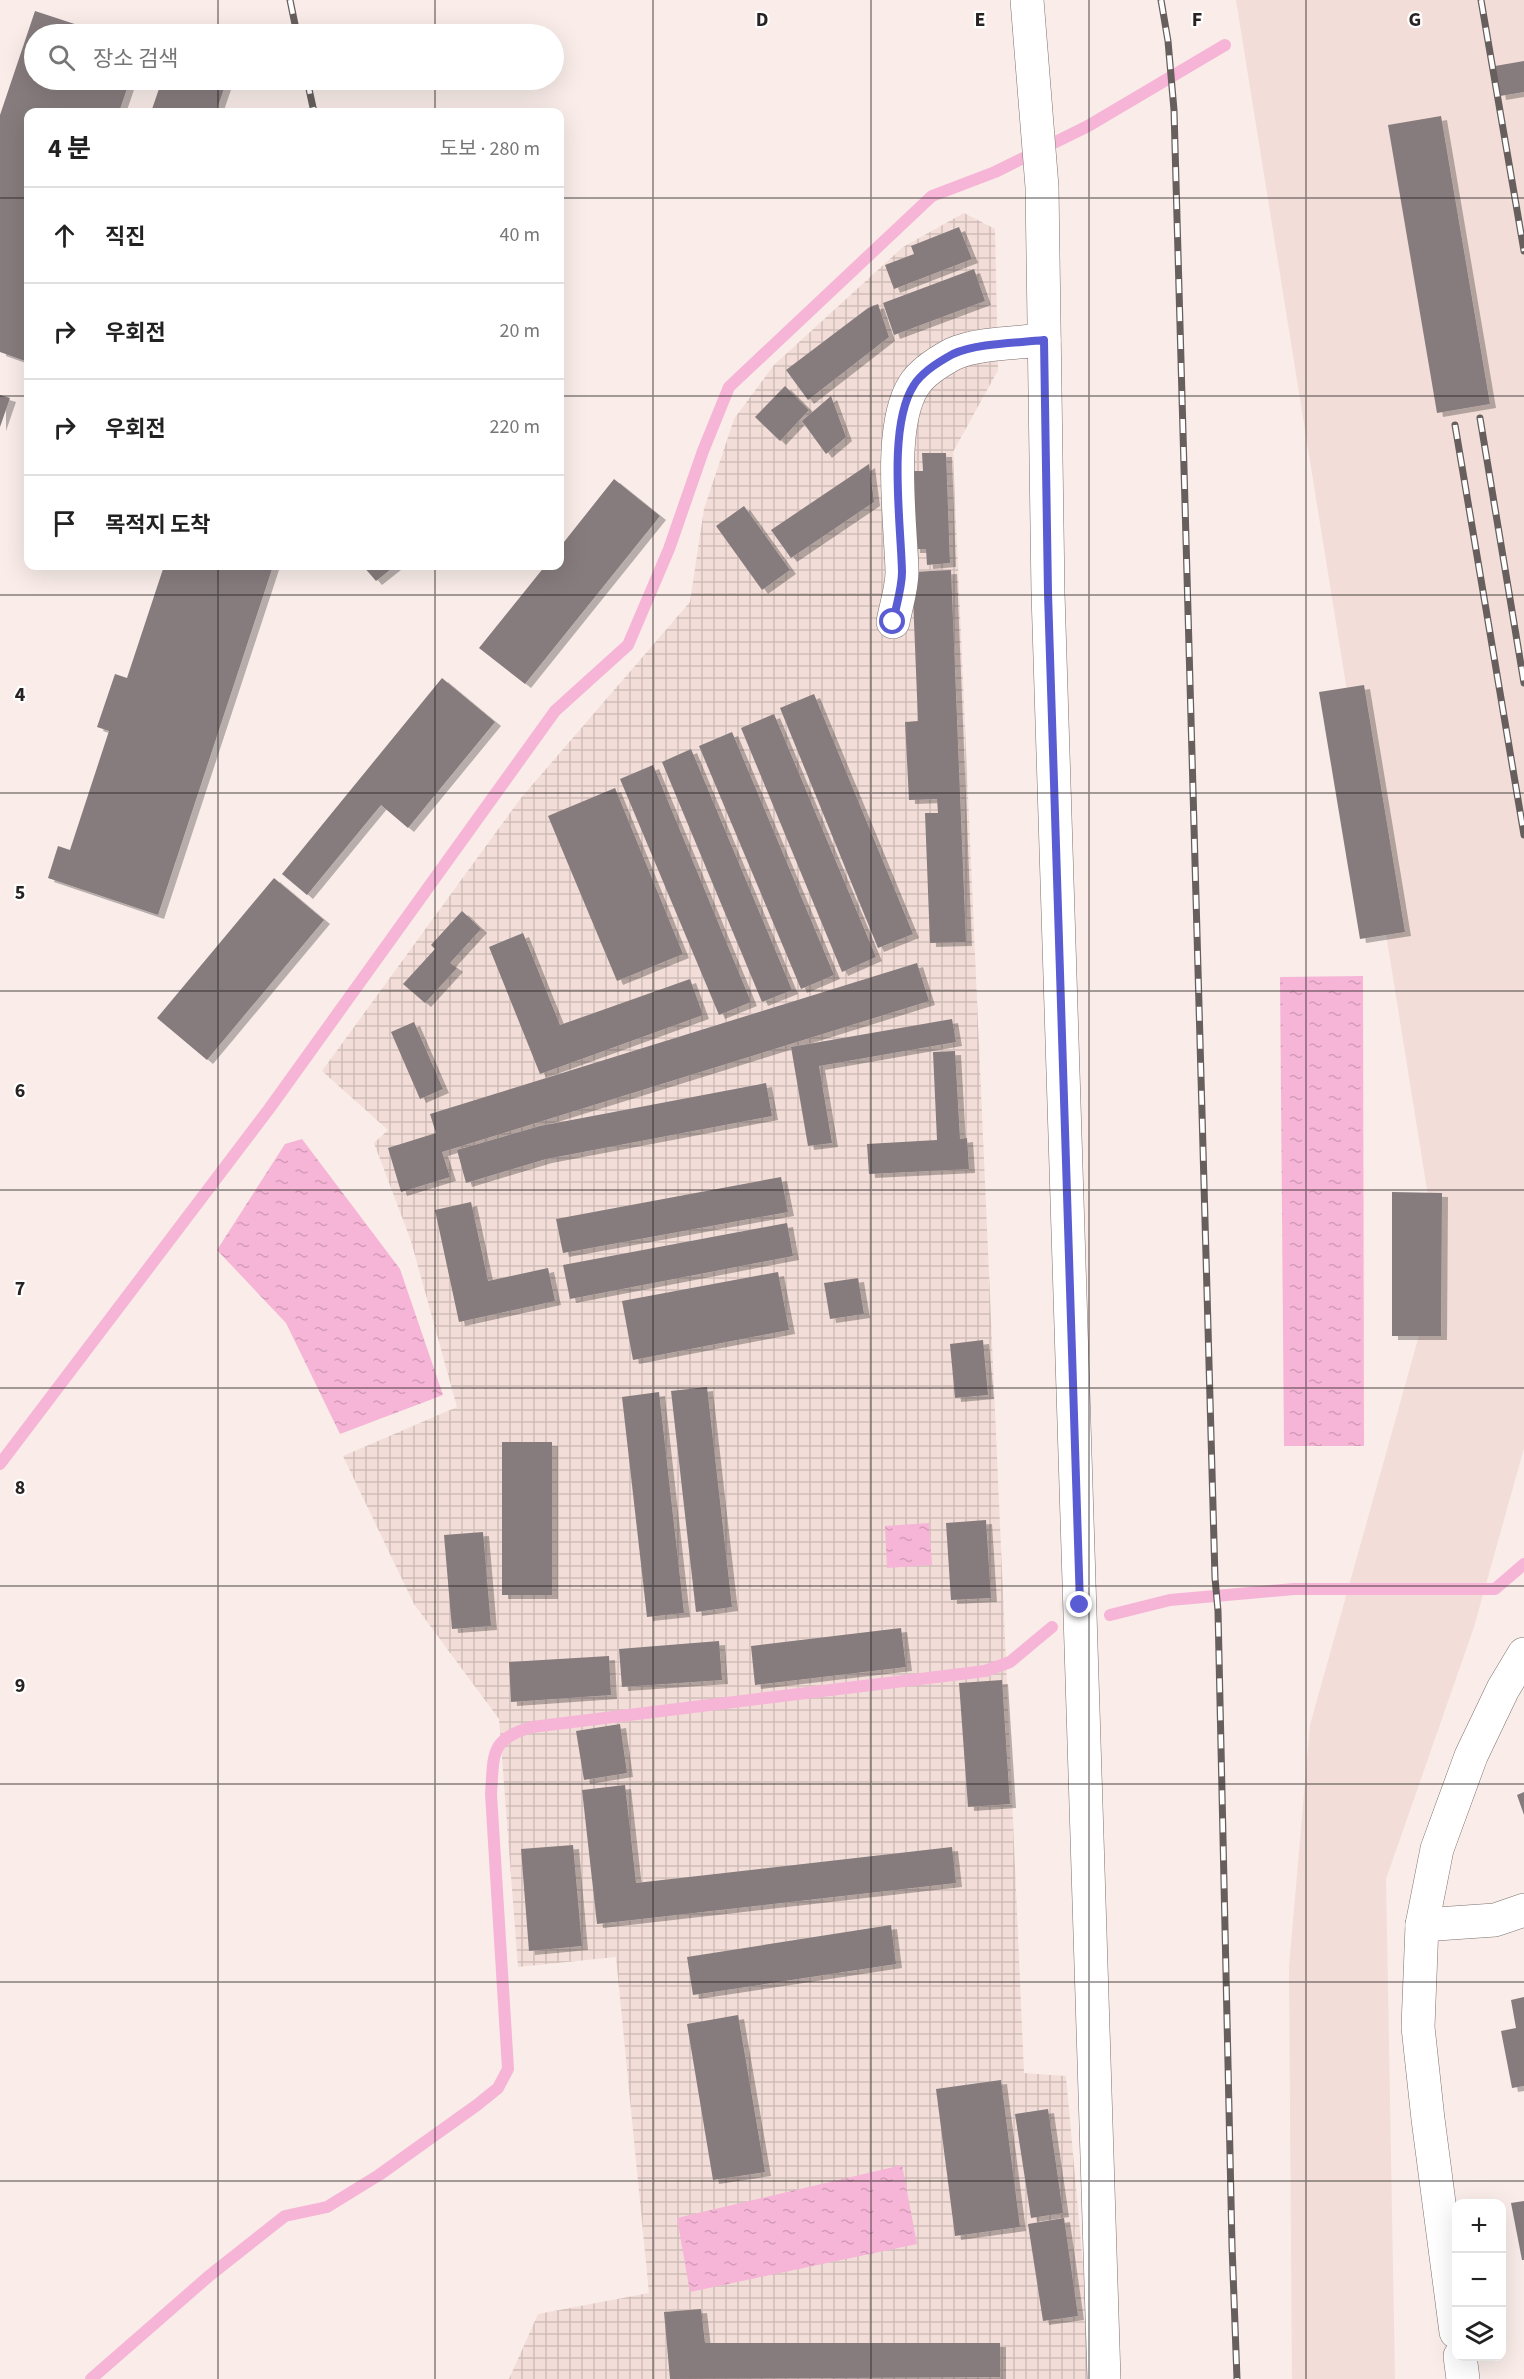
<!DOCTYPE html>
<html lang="ko">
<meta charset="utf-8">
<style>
:root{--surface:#fff;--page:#f6f6f6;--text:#222;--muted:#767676;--line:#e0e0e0}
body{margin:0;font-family:"Source Sans 3","Noto Sans KR",sans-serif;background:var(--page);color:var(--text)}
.controls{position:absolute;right:18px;bottom:18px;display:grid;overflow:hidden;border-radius:12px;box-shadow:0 6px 24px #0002}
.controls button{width:54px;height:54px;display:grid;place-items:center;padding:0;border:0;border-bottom:2px solid var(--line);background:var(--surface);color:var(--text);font:30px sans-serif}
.stop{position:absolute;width:18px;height:18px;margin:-14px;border:4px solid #595cd3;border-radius:50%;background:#fff}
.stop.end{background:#595cd3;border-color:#fff;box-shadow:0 2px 6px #0008}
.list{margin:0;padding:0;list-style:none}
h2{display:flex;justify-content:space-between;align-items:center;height:78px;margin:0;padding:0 24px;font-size:26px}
h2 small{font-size:20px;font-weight:400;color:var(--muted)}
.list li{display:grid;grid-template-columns:39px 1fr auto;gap:18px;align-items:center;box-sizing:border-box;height:96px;padding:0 24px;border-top:2px solid var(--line)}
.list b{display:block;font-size:22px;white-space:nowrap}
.list em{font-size:20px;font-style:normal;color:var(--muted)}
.icon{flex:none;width:33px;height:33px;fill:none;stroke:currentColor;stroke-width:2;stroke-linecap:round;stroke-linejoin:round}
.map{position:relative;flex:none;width:1524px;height:2379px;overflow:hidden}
.search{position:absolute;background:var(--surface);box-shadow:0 6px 24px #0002;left:24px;top:24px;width:540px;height:66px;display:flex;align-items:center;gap:15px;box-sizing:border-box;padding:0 21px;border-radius:33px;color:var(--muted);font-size:22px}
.panel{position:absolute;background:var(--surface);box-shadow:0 6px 24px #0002;left:24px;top:108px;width:540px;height:462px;border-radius:12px}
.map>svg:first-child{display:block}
.built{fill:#f2ddd8}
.industrial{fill:url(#industrial-grid)}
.water{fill:url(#water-ripples)}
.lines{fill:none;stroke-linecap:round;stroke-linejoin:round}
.stream{stroke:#f6b5d6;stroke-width:12}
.building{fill:#877c7d;filter:url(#shadow)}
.street-casing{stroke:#7c716e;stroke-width:34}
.street{stroke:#fff;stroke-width:33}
.rail-casing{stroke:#665f5d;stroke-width:7}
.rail{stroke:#fff;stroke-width:4.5;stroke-dasharray:14;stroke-linecap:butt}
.route{stroke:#595cd3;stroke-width:8}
.grid{fill:none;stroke:#282322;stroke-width:1.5;stroke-opacity:0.55}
.grid-label{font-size:20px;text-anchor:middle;font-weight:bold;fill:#282322;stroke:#fff;stroke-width:4.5;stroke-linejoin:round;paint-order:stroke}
</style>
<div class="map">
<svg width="1524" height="2379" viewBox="0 0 1524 2379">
<defs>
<pattern id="industrial-grid" width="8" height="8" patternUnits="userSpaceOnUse" patternTransform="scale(1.5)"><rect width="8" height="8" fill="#f2ddd8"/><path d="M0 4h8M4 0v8" fill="none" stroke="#d0bdb9"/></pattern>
<pattern id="water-ripples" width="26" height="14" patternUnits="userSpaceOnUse" patternTransform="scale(1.5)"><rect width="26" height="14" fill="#f6b5d6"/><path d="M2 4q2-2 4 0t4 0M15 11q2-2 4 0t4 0" fill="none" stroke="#d39bb7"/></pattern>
<filter id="shadow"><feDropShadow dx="6" dy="4" stdDeviation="0" flood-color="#0004"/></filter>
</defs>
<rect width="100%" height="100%" fill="#f9ece9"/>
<path class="built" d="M1236,0H1524V1448L1474,1627L1386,1879L1395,2379H1292L1289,1967L1310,1725L1439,1264Z"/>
<path class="industrial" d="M964,213L995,229L998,370L953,452L1024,2073L1066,2076L1088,2321L1089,2379H509L538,2314L649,2293L616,1957L518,1967L499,1719L414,1604L343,1456L457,1407L411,1241L374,1143L388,1130L322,1071L521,798L690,602L704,509L734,419L774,365L903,247Z"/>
<g class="water">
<path d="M1363,976L1364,1446H1284L1280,977Z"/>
<path d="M302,1139L400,1269L443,1395L340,1434L286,1323L217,1250L285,1144Z"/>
<path d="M929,1523L932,1565L887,1568L885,1526Z"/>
<path d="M902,2165L917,2244L690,2292L677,2218Z"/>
</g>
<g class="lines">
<g class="stream">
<path d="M0,1464L269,1109L555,711L628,645L669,549L703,451L729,387L932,196L995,172L1088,126L1225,45"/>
<path d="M1110,1615L1170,1600L1294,1589H1495L1524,1564"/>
<path d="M91,2379L209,2276L285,2216L327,2207L379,2175L477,2105L498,2088L508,2069L491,1794C494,1755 489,1739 532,1727L985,1671L1010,1662L1052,1627"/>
</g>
</g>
<g class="building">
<path d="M35,11L105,34H34V80H130L119,112H28V362L0,352V115Z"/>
<path d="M1524,61V92L1500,96L1495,66Z"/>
<path d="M162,80H227L216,112H151Z"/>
<path d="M1441,116L1490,404L1437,413L1388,125Z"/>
<path d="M959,227L972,259L894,289L885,265L914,254L911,246Z"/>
<path d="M974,269L985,301L894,335L883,303Z"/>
<path d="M878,304L889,337L808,400L786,370L868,308Z"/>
<path d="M785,386L809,410L780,441L755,417Z"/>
<path d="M0,395L10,398L0,427Z"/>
<path d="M831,396L846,437L826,454L802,421Z"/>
<path d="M922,453H946L950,563L927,565L926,549H914L910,471H923Z"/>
<path d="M869,464L874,502L791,558L771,530Z"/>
<path d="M614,479L660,516L525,684L479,648L545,566H560V547Z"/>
<path d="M744,506L790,570L762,590L716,526Z"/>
<path d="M164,566H273L158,915L48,878L58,846L70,850L109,731L97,727L115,674L127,678Z"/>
<path d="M363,566H395L376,581Z"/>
<path d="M951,570L966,942L930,943L925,813H938L937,799L909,800L905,722L918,721L912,572Z"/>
<path d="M442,678L495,722L408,828L381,805L307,895L282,874Z"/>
<path d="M1364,685L1405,932L1360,939L1319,692Z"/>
<path d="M814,694L913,934L878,948L780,708Z"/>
<path d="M774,714L876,957L842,972L741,728Z"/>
<path d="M732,732L834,975L801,989L699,746Z"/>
<path d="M691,749L792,990L762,1002L662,762Z"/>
<path d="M653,765L751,1002L719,1015L620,779Z"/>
<path d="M615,788L683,954L617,981L548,816Z"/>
<path d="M274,878L324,920L207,1060L157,1018Z"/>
<path d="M462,911L481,929L450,963L457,968L425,1003L403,984L435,949L431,945Z"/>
<path d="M523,933L560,1025L690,979L703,1015L540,1074L489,947Z"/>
<path d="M917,963L929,1001L442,1152L450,1177L401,1192L388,1148L436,1133L430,1114Z"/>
<path d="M952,1019L956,1042L819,1066L832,1143L808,1146L791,1047Z"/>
<path d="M414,1022L443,1089L420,1099L391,1032Z"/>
<path d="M955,1051L960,1139L967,1138L969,1169L869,1174L867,1144L937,1140L933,1052Z"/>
<path d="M766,1083L772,1116L546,1159L466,1183L457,1150L540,1126Z"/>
<path d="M781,1177L788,1212L563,1253L556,1219Z"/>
<path d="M1392,1192L1442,1193L1441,1336H1392Z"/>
<path d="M471,1202L488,1281L548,1268L555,1301L459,1322L435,1210Z"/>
<path d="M787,1223L793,1256L570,1299L563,1265Z"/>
<path d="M778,1272L789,1330L633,1360L622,1301Z"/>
<path d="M858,1278L864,1314L830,1319L824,1283Z"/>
<path d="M983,1340L988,1395L955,1398L950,1344Z"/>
<path d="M707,1387L732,1607L696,1612L671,1391Z"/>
<path d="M659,1392L684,1613L647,1617L622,1397Z"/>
<rect x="502" y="1442" width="50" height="153"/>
<path d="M986,1520L991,1598L951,1600L946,1523Z"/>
<path d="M483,1532L491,1626L452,1629L444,1535Z"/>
<path d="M901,1628L906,1667L755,1685L751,1646Z"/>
<path d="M719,1641L722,1680L622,1687L619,1649Z"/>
<path d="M609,1656L611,1695L511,1702L509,1662Z"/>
<path d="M1002,1680L1010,1804L968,1807L959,1683Z"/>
<path d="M620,1724L627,1773L584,1780L576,1731Z"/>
<path d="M625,1785L636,1883L952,1847L956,1883L597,1924L582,1790Z"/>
<path d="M1524,1792V1815L1517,1795Z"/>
<path d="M573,1845L582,1946L529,1951L521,1849Z"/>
<path d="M891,1925L896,1964L693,1995L687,1957Z"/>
<path d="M1524,1997V2086L1512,2088L1501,2031L1516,2028L1511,2000Z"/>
<path d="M738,2015L765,2172L713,2180L687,2024Z"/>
<path d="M1001,2080L1020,2227L955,2236L936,2089Z"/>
<path d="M1048,2109L1063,2213L1031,2218L1015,2114Z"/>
<path d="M1524,2201V2260H1522L1511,2203Z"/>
<path d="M1064,2218L1078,2316L1043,2321L1028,2224Z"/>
<path d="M701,2309L705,2343H1000V2377L670,2379L664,2312Z"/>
</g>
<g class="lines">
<defs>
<g id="street">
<path d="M1027,0L1042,187L1048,593L1104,2379"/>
<path d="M893,622C896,606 902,588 902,572C901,524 887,426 914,385C922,372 940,361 953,354C977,343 1017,343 1044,340"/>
<path d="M1422,1925L1495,1920L1524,1910"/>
<path d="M1456,2332L1428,2119L1418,2027L1422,1925L1437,1849L1471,1756L1503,1689L1524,1654"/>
<path d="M1460,2356L1463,2379"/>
</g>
</defs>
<use href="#street" class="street-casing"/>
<use href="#street" class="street"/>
<defs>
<g id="rail">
<path d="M290,0L297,34"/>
<path d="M1161,0L1168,41L1174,110L1215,1578L1218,1611L1232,2245L1237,2379"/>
<path d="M1481,0L1524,251"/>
<path d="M307,80L314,112"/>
<path d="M1480,418L1524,683"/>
<path d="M1455,425L1524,835"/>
</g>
</defs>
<use href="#rail" class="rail-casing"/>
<use href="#rail" class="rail"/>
</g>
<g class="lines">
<path class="route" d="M893,622C896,606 902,588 902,572C901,524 887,426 914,385C922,372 940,361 953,354C977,343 1018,343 1044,340L1048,593L1080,1605"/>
</g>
<path class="grid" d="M218,0V34M435,0V34M653,0V2379M871,0V2379M1089,0V2379M1306,0V2379M218,80V112M435,80V112M0,198H28M560,198H1524M0,396H28M560,396H1524M218,566V2379M435,566V2379M0,595H1524M0,793H1524M0,991H1524M0,1190H1524M0,1388H1524M0,1586H1524M0,1784H1524M0,1982H1524M0,2181H1524"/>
<g class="grid-label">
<text x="762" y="26">D</text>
<text x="980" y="26">E</text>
<text x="1197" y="26">F</text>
<text x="1415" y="26">G</text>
<text x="20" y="701">4</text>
<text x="20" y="899">5</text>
<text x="20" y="1097">6</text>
<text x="20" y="1295">7</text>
<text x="20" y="1494">8</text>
<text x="20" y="1692">9</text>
</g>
</svg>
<div class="controls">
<button>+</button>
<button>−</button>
<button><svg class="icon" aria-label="layers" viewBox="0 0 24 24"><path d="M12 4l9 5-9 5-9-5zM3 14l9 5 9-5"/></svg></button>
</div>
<div class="stop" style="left:893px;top:622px"></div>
<div class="stop end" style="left:1080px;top:1605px"></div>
<div class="search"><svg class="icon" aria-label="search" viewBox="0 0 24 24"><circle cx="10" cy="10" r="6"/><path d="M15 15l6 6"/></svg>장소 검색</div>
<section class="panel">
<h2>4 분<small>도보 · 280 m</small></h2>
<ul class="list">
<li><svg class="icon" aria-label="ahead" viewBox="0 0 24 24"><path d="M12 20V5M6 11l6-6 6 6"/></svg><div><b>직진</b></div><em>40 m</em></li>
<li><svg class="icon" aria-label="right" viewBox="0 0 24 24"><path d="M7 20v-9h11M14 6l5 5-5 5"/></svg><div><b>우회전</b></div><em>20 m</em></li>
<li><svg class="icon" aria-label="right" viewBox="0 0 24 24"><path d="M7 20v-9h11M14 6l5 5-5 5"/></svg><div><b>우회전</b></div><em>220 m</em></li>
<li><svg class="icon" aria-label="arrive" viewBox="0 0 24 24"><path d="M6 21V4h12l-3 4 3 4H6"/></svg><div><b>목적지 도착</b></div></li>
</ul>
</section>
</div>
